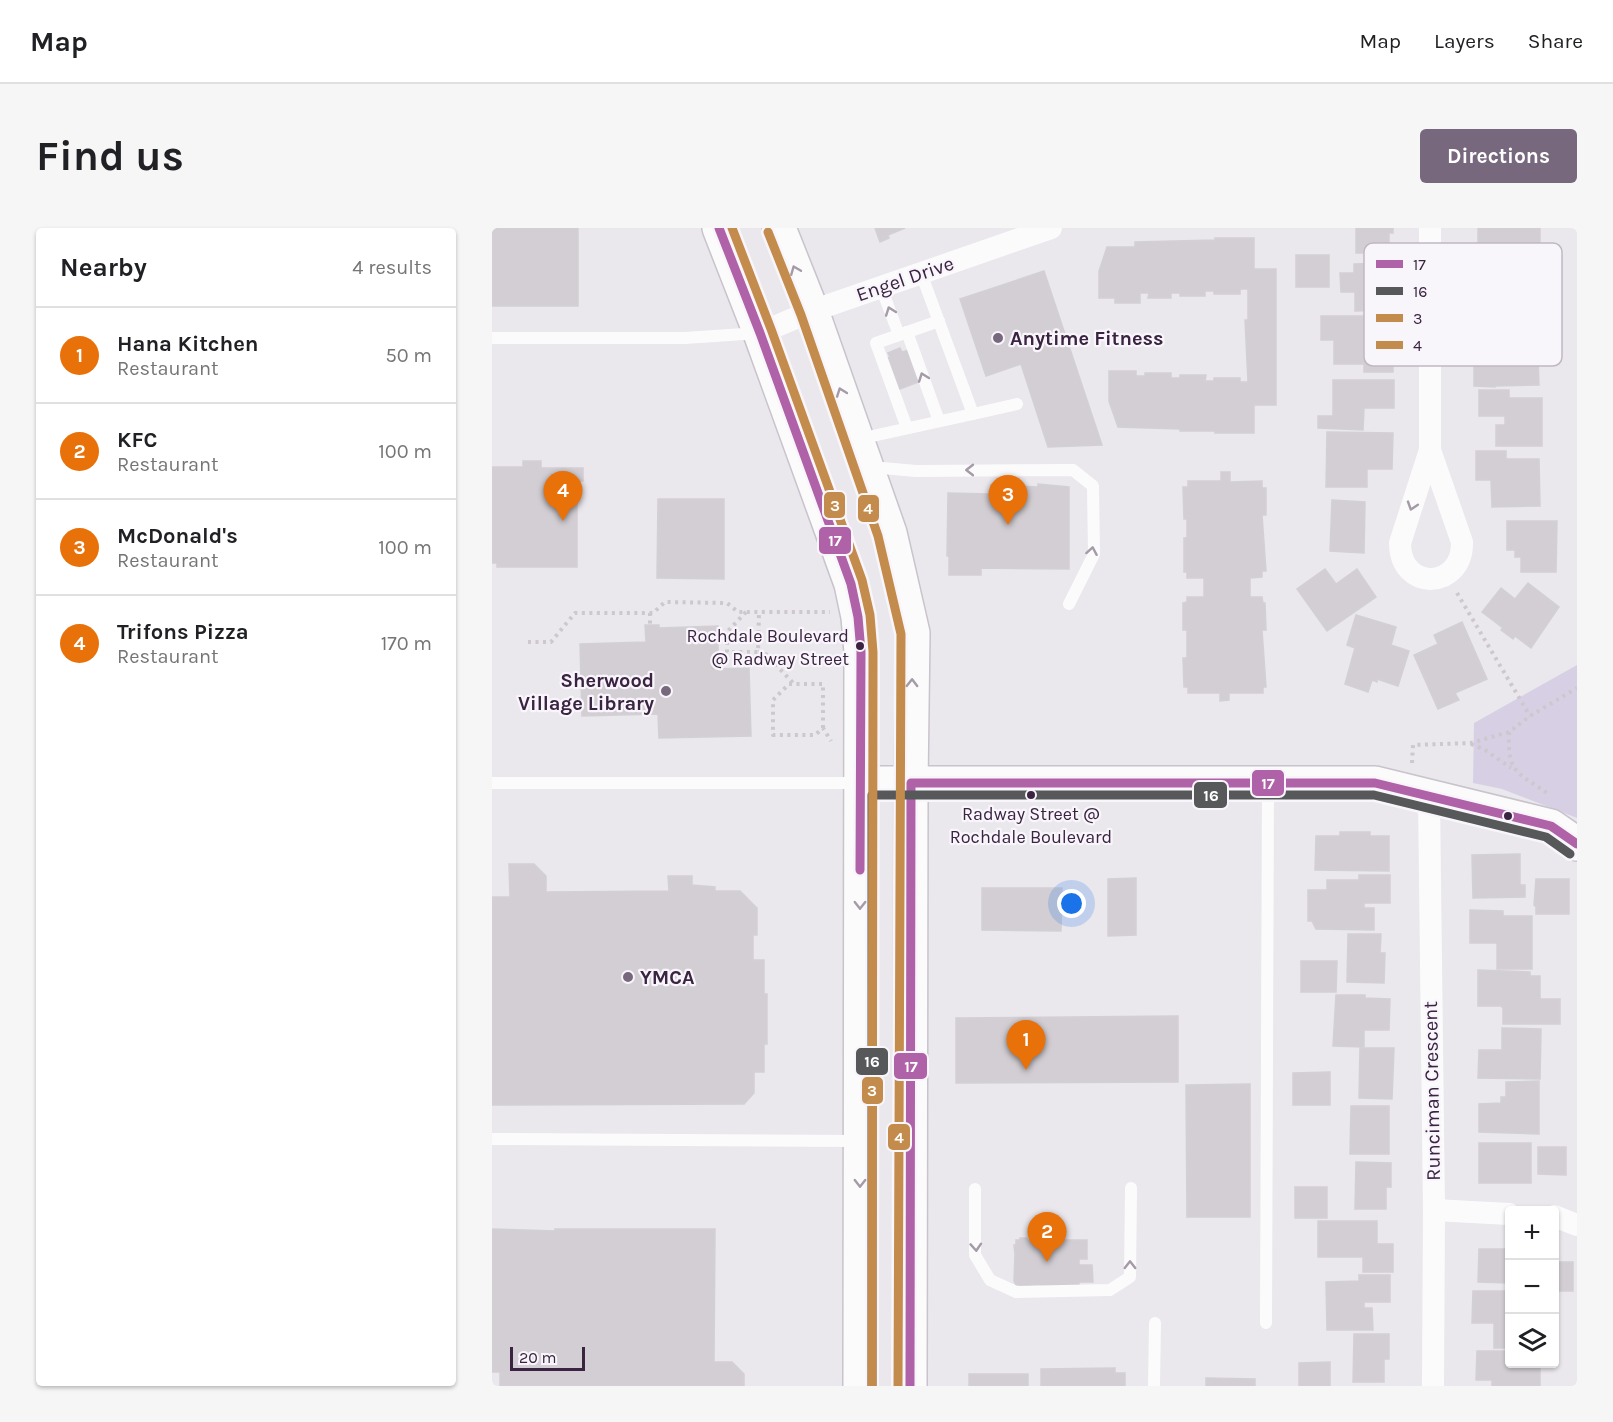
<!DOCTYPE html>
<meta charset="utf-8">
<style>
:root{--surface:#fff;--page:#f6f6f6;--text:#202124;--muted:#757577;--line:#e0e0e0;--accent:#78687d}
body{margin:0;font-family:Karla,sans-serif;background:var(--page);color:var(--text)}
.controls{position:absolute;right:18px;bottom:18px;display:grid;overflow:hidden;border-radius:6px;box-shadow:0 2px 4px #0004}
.controls button{width:54px;height:54px;display:grid;place-items:center;padding:0;border:0;border-bottom:2px solid var(--line);background:var(--surface);color:var(--text);font:30px sans-serif}
.scale{position:absolute;left:18px;bottom:15px;width:75px;box-sizing:border-box;padding-left:6px;border:3px solid #3a2441;border-top:0;font-size:16px;line-height:21px;white-space:nowrap;color:#3a2441;-webkit-text-stroke:4px #f9f6fb;paint-order:stroke}
.you{position:absolute;left:580px;top:676px;width:21px;height:21px;margin:-15px;border:4px solid #fff;border-radius:50%;background:#1a73e8;box-shadow:0 0 0 9px #1a73e833}
.badge{display:grid;place-items:center;width:39px;height:39px;border-radius:50%;background:var(--accent);color:#fff;font-size:20px;font-weight:700}
.pin{position:absolute;translate:-50% -50px;filter:drop-shadow(0 2px 3px #0008)}
.pin::after{content:'';position:absolute;top:32px;width:21px;height:18px;background:inherit;clip-path:polygon(0 0,100% 0,50% 100%)}
.list{margin:0;padding:0;list-style:none}
h2{display:flex;justify-content:space-between;align-items:center;height:78px;margin:0;padding:0 24px;font-size:26px}
h2 small{font-size:20px;font-weight:400;color:var(--muted)}
.list li{display:grid;grid-template-columns:39px 1fr auto;gap:18px;align-items:center;box-sizing:border-box;height:96px;padding:0 24px;border-top:2px solid var(--line)}
.list b{display:block;font-size:22px;white-space:nowrap}
.list p{margin:0;font-size:20px;white-space:nowrap;color:var(--muted)}
.list em{font-size:20px;font-style:normal;color:var(--muted)}
.icon{flex:none;width:33px;height:33px;fill:none;stroke:currentColor;stroke-width:2;stroke-linecap:round;stroke-linejoin:round}
.map{position:relative;flex:none;width:1085px;height:1158px;overflow:hidden;border-radius:6px}
header{display:flex;align-items:center;gap:36px;box-sizing:border-box;height:84px;padding:0 30px;background:var(--surface);border-bottom:2px solid var(--line)}
header strong{font-size:28px}
nav{display:flex;gap:33px;margin-inline-start:auto;font-size:21px}
.intro{display:flex;align-items:center;justify-content:space-between;box-sizing:border-box;height:144px;padding:0 36px}
h1{margin:0;font-size:42px}
.button{padding:15px 27px;border-radius:6px;background:var(--accent);color:#fff;font-size:21px;font-weight:700}
main{display:flex;gap:36px;padding:0 36px}
aside{flex:1;background:var(--surface);border-radius:6px;box-shadow:0 2px 4px #0004}
.map>svg:first-child{display:block}
.green{fill:#d7d0e5}
.building{fill:#d2ced4;stroke:#d3d0d5;stroke-width:1.5}
.lines{fill:none;stroke-linecap:round;stroke-linejoin:round}
.secondary-casing{stroke:#c9c3cc;stroke-width:36}
.path{stroke:#cdc7ce;stroke-width:4;stroke-dasharray:3 4.5;stroke-linecap:butt}
.lane{stroke:#fcfbfc;stroke-width:12}
.street{stroke:#fcfbfc;stroke-width:22}
.secondary{stroke:#fcfbfc;stroke-width:33}
.bus-1-casing{stroke:#f9f6fb;stroke-width:14}
.bus-2-casing{stroke:#f9f6fb;stroke-width:14}
.bus-3-casing{stroke:#f9f6fb;stroke-width:14}
.bus-4-casing{stroke:#f9f6fb;stroke-width:14}
.bus-1{stroke:#af62a8;stroke-width:9}
.bus-2{stroke:#57585a;stroke-width:9}
.bus-3{stroke:#c48c4c;stroke-width:9}
.bus-4{stroke:#c48c4c;stroke-width:9}
.oneway{stroke:#a59aa8}
.poi-dot{fill:#78687d;stroke:#f9f6fb;stroke-width:2}
.bus-dot{fill:#3a2441;stroke:#f9f6fb;stroke-width:2}
.labels{text-anchor:middle;dominant-baseline:central;stroke-width:4.5;stroke-linejoin:round;paint-order:stroke}
.bus-label{font-size:18px;fill:#3a2441;stroke:#f9f6fb;text-anchor:end}
.street-label{font-size:20px;fill:#3a2441;stroke:#f9f6fb}
.poi-label{font-size:20px;font-weight:bold;fill:#3a2441;stroke:#f9f6fb;text-anchor:start}
.key{fill:#f9f6fb;stroke:#c0b7c3;stroke-width:1.5}
.key-label{font-size:16px;fill:#3a2441}
.line-badge{stroke:#f9f6fb;stroke-width:2}
.badge-label{font-size:16px;text-anchor:middle;font-weight:bold;fill:#fff}
</style>
<header>
<strong>Map</strong>
<nav><a>Map</a><a>Layers</a><a>Share</a></nav>
</header>
<div class="intro"><h1>Find us</h1><a class="button">Directions</a></div>
<main>
<aside>
<h2>Nearby<small>4 results</small></h2>
<ul class="list">
<li><span class="badge" style="background:#e8710a">1</span><div><b>Hana Kitchen</b><p>Restaurant</p></div><em>50 m</em></li>
<li><span class="badge" style="background:#e8710a">2</span><div><b>KFC</b><p>Restaurant</p></div><em>100 m</em></li>
<li><span class="badge" style="background:#e8710a">3</span><div><b>McDonald's</b><p>Restaurant</p></div><em>100 m</em></li>
<li><span class="badge" style="background:#e8710a">4</span><div><b>Trifons Pizza</b><p>Restaurant</p></div><em>170 m</em></li>
</ul>
</aside>
<div class="map">
<svg width="1085" height="1158" viewBox="0 0 1085 1158">
<rect width="100%" height="100%" fill="#eae7ed"/>
<path class="green" d="M1085,437V590L1010,561L981,555L982,495Z"/>
<g class="building">
<rect x="0" y="0" width="86" height="78"/>
<path d="M383,0H413L396,7L397,10L388,14Z"/>
<path d="M864,0H901V5H897V25H864Z"/>
<path d="M986,0H1048V38H1001V20H986Z"/>
<path d="M723,10H762V41H784V177H762V205H723V203H688V201L626,199L617,173V143H644V148H653V145H679V150H688V147H714L713,153H722V150H748V154H756L753,92H756V61H748V66H722V63H713V68H688V65H679V70H656L657,65H648V75H623V70H607V43L615,19H643V14L723,12Z"/>
<rect x="804" y="27" width="33" height="32"/>
<path d="M894,35V57H898V82L863,83V64H849L848,45H862V36Z"/>
<path d="M552,43L610,217L556,219L529,136L494,148L468,71Z"/>
<path d="M829,88H880V110H875V118H901V144H872V136H842V112H829Z"/>
<path d="M1063,104V128H1046L1047,157L1003,158V159L982,158V129H998V105Z"/>
<path d="M408,120L410,124L417,122L429,153L405,162L393,131L398,129L396,125Z"/>
<path d="M841,152H902V180H872L871,202L826,200V188H841Z"/>
<path d="M987,162H1017V170H1050V218H1004V197H1013V188H987Z"/>
<path d="M835,204L901,205L900,241H875V259H834Z"/>
<path d="M984,223H1014V231H1047L1048,278L1000,279L999,252H984Z"/>
<path d="M31,233H49V240H91V253H85V339H5V335H0V239H31Z"/>
<path d="M729,244H738V254L770,253V260H774V287H770L774,343H770V349L758,350V369H770L771,375H773L774,402H770L774,459H771V465H737V472L728,473V465H696V459H692L691,430H695V402H691V375L695,374V369H712V350H695V344H692V310H695V291H692L691,259H696V253H729Z"/>
<path d="M546,256L577,259V341L489,340V347H457V328H455L456,265L498,266L499,257L546,259Z"/>
<path d="M166,271H232V351L165,350Z"/>
<path d="M840,272L873,274L872,325L838,323Z"/>
<path d="M1015,293H1065L1064,344H1029V329H1023V322H1015Z"/>
<path d="M833,341L844,356L865,341L884,369L835,403L805,361Z"/>
<path d="M1036,355L1067,379L1039,420L1023,408L1021,411L1009,402L1011,400L990,384L1009,360L1023,371Z"/>
<path d="M864,387L904,399L899,417L917,423L906,458L885,451V454L880,452L876,464L853,456L863,420L855,417Z"/>
<path d="M970,394L995,451L963,465L967,472L946,481L922,427L946,416L942,407Z"/>
<path d="M153,397H167V400L226,398V422L219,429L220,441L257,440L259,508L167,510L166,486L90,488L88,416L154,414Z"/>
<path d="M848,604H878V608H897V643L823,642L824,608H848Z"/>
<path d="M1028,626V657H1033V669L981,670L980,627Z"/>
<path d="M17,636H42L54,648V664L177,663L176,648H200V657L223,659V663H248L265,680V707H261V732H272V766H275V816H272V844H262V865L252,876L0,877V669H18Z"/>
<path d="M867,647H898V675H872V680H882V702L824,701L820,693H816V662H835V652H867Z"/>
<path d="M644,650V707L616,708V651Z"/>
<path d="M1044,651H1077V686H1044V679L1042,677Z"/>
<path d="M490,660H570L569,703L490,702Z"/>
<path d="M978,682L1011,683V688H1040V741H1005V715H978Z"/>
<path d="M856,706H889L888,725H893L892,755L855,754Z"/>
<path d="M809,733H845L844,764H809Z"/>
<path d="M986,742L1038,744V748H1048V771H1068V796H1011V780L1009,778H986Z"/>
<path d="M844,767H873V770L898,771L897,802H872V819L841,818Z"/>
<path d="M686,788V854L464,855V790Z"/>
<path d="M1010,800L1049,801L1048,851L986,850L987,822H1010Z"/>
<path d="M868,820H902L900,871L867,870Z"/>
<path d="M838,844V877H801V845Z"/>
<path d="M1047,853V906L987,904V876L1009,875V869H1014V854Z"/>
<path d="M758,856V989H695L694,857Z"/>
<path d="M859,878H897V926H858Z"/>
<rect x="987" y="915" width="52" height="40"/>
<path d="M1046,919H1074V947L1046,946Z"/>
<path d="M864,934L899,935V959H894V981H863Z"/>
<rect x="803" y="959" width="32" height="31"/>
<path d="M826,993H885V1016H901V1044H871V1029H826Z"/>
<path d="M0,1001L63,1003V1001H223L222,1134H240L252,1146V1158H8V1144H0Z"/>
<path d="M528,1010H535V1012H539V1010H546V1012H595V1031H587V1037H600L601,1054H587V1057L549,1063V1057H540V1060H536L535,1057V1060H528V1057H524L522,1053L523,1026L522,1017H524V1012H528Z"/>
<path d="M987,1021H1017V1055L986,1054Z"/>
<rect x="1062" y="1034" width="19" height="29"/>
<path d="M867,1047H898V1074H872V1080H880L881,1102H835L834,1054L867,1053Z"/>
<path d="M981,1063H1015V1072H1017V1120H1002V1095H980Z"/>
<path d="M862,1106H897V1131H892V1154H861Z"/>
<path d="M985,1123H1014V1130H1017V1136H1048V1158H1000V1152H984Z"/>
<path d="M838,1134V1158H807V1135Z"/>
<path d="M623,1140V1145H633V1158H549V1141Z"/>
<rect x="477" y="1146" width="59" height="12"/>
<path d="M714,1150L763,1151V1158H714Z"/>
</g>
<g class="lines">
<defs>
<g id="secondary">
<path d="M227,0L268,105L359,356L366,389L369,424L368,1158"/>
<path d="M287,0L320,83L398,305L421,405L419,555L418,1158"/>
<path d="M368,555H883L1059,598L1085,616"/>
</g>
</defs>
<use href="#secondary" class="secondary-casing"/>
<g class="path">
<path d="M965,365L1038,488"/>
<path d="M254,384L235,404V424H266L267,384"/>
<path d="M158,385V397"/>
<path d="M36,414H59L83,385H161L173,374L235,375L246,384H338"/>
<path d="M266,424H272L301,455"/>
<path d="M220,441L235,424"/>
<path d="M331,500V456H297L281,472V507H323L331,500L339,513"/>
<path d="M1017,504C1015,547 1026,544 1058,567"/>
<path d="M979,516L993,522L1019,540"/>
<path d="M920,535L921,517L979,515L1017,504L1038,488L1085,460"/>
</g>
<g class="lane">
<path d="M389,59L407,107"/>
<path d="M415,104L447,193"/>
<path d="M0,110H193L267,105"/>
<path d="M481,186L525,176"/>
<path d="M415,200L384,115L447,93"/>
<path d="M367,211L481,186L429,45"/>
<path d="M379,239L424,243L581,242L601,258L602,326L577,376"/>
<path d="M0,555H367"/>
<path d="M0,911L368,913"/>
<path d="M483,961V1027L498,1052L524,1064L618,1062L638,1049L639,960"/>
<path d="M774,1095L776,556"/>
<path d="M662,1158L663,1095"/>
</g>
<g class="street">
<path d="M268,105L320,83L559,0"/>
<path d="M938,222L970,314C971,362 908,364 908,315L938,222V0"/>
<path d="M937,569L942,982L941,1158"/>
<path d="M942,982L1017,986"/>
<path d="M1062,988L1085,997"/>
</g>
<use href="#secondary" class="secondary"/>
<defs>
<g id="bus-1">
<path d="M227,0L268,105L359,356L366,389L369,424L368,642"/>
<path d="M418,1158L419,555H883L1059,598L1085,616"/>
</g>
<path id="bus-2" d="M380,1158V567H882L1054,609L1078,626"/>
<path id="bus-3" d="M240,0L279,101L370,352L378,387L381,424L380,1158"/>
<path id="bus-4" d="M276,4L309,87L386,308L409,406L406,1158"/>
</defs>
<use href="#bus-1" class="bus-1-casing"/>
<use href="#bus-2" class="bus-2-casing"/>
<use href="#bus-3" class="bus-3-casing"/>
<use href="#bus-4" class="bus-4-casing"/>
<use href="#bus-1" class="bus-1"/>
<use href="#bus-2" class="bus-2"/>
<use href="#bus-3" class="bus-3"/>
<use href="#bus-4" class="bus-4"/>
</g>
<defs><path id="oneway-chevron" d="M-2-3.5L2.5 0L-2 3.5" fill="none" stroke-width="1.6" stroke-linecap="round" stroke-linejoin="round" transform="scale(1.5)"/></defs>
<g class="oneway">
<use href="#oneway-chevron" transform="translate(303 42) rotate(-112)"/>
<use href="#oneway-chevron" transform="translate(398 83) rotate(-110)"/>
<use href="#oneway-chevron" transform="translate(431 149) rotate(-110)"/>
<use href="#oneway-chevron" transform="translate(349 164) rotate(-110)"/>
<use href="#oneway-chevron" transform="translate(478 242) rotate(180)"/>
<use href="#oneway-chevron" transform="translate(920 278) rotate(108)"/>
<use href="#oneway-chevron" transform="translate(600 323) rotate(-80)"/>
<use href="#oneway-chevron" transform="translate(420 455) rotate(-89)"/>
<use href="#oneway-chevron" transform="translate(368 677) rotate(90)"/>
<use href="#oneway-chevron" transform="translate(368 955) rotate(90)"/>
<use href="#oneway-chevron" transform="translate(484 1019) rotate(86)"/>
<use href="#oneway-chevron" transform="translate(638 1037) rotate(-90)"/>
</g>
<g class="poi-dot">
<circle cx="506" cy="110" r="6"/>
<circle cx="174" cy="463" r="6"/>
<circle cx="136" cy="749" r="6"/>
</g>
<g class="bus-dot">
<circle cx="368" cy="418" r="5"/>
<circle cx="539" cy="567" r="5"/>
<circle cx="1016" cy="588" r="5"/>
</g>
<g class="labels">
<g class="bus-label">
<text x="357" y="408">Rochdale Boulevard<tspan x="357" dy="23">@ Radway Street</tspan></text>
<text x="539" y="586" text-anchor="middle">Radway Street @<tspan x="539" dy="23">Rochdale Boulevard</tspan></text>
</g>
<g class="street-label">
<text transform="translate(413 51) rotate(-19)">Engel Drive</text>
<text transform="translate(940 863) rotate(-91)">Runciman Crescent</text>
</g>
<g class="poi-label">
<text x="518" y="110">Anytime Fitness</text>
<text x="162" y="452" text-anchor="end">Sherwood<tspan x="162" dy="23">Village Library</tspan></text>
<text x="148" y="749">YMCA</text>
</g>
</g>
<rect x="872" y="15" width="198" height="123" rx="9" class="key"/>
<rect x="884" y="32" width="27" height="8" fill="#af62a8"/>
<rect x="884" y="59" width="27" height="8" fill="#57585a"/>
<rect x="884" y="86" width="27" height="8" fill="#c48c4c"/>
<rect x="884" y="113" width="27" height="8" fill="#c48c4c"/>
<g class="key-label">
<text x="921" y="42">17</text>
<text x="921" y="69">16</text>
<text x="921" y="96">3</text>
<text x="921" y="123">4</text>
</g>
<g class="line-badge">
<rect x="331" y="263" width="23" height="28" rx="6" fill="#c48c4c"/>
<rect x="365" y="266" width="23" height="29" rx="6" fill="#c48c4c"/>
<rect x="326" y="298" width="34" height="29" rx="6" fill="#af62a8"/>
<rect x="759" y="541" width="34" height="28" rx="6" fill="#af62a8"/>
<rect x="701" y="553" width="35" height="28" rx="6" fill="#57585a"/>
<rect x="363" y="819" width="34" height="29" rx="6" fill="#57585a"/>
<rect x="401" y="824" width="35" height="28" rx="6" fill="#af62a8"/>
<rect x="369" y="848" width="23" height="29" rx="6" fill="#c48c4c"/>
<rect x="395" y="895" width="24" height="28" rx="6" fill="#c48c4c"/>
</g>
<g class="badge-label">
<text x="343" y="283">3</text>
<text x="376" y="286">4</text>
<text x="343" y="318">17</text>
<text x="776" y="561">17</text>
<text x="719" y="573">16</text>
<text x="380" y="839">16</text>
<text x="419" y="844">17</text>
<text x="380" y="868">3</text>
<text x="407" y="915">4</text>
</g>
</svg>
<div class="controls">
<button>+</button>
<button>−</button>
<button><svg class="icon" aria-label="layers" viewBox="0 0 24 24"><path d="M12 4l9 5-9 5-9-5zM3 14l9 5 9-5"/></svg></button>
</div>
<div class="scale">20 m</div>
<div class="you"></div>
<div class="pin badge" style="left:534px;top:842px;background:#e8710a">1</div>
<div class="pin badge" style="left:555px;top:1034px;background:#e8710a">2</div>
<div class="pin badge" style="left:516px;top:297px;background:#e8710a">3</div>
<div class="pin badge" style="left:71px;top:293px;background:#e8710a">4</div>
</div>
</main>
